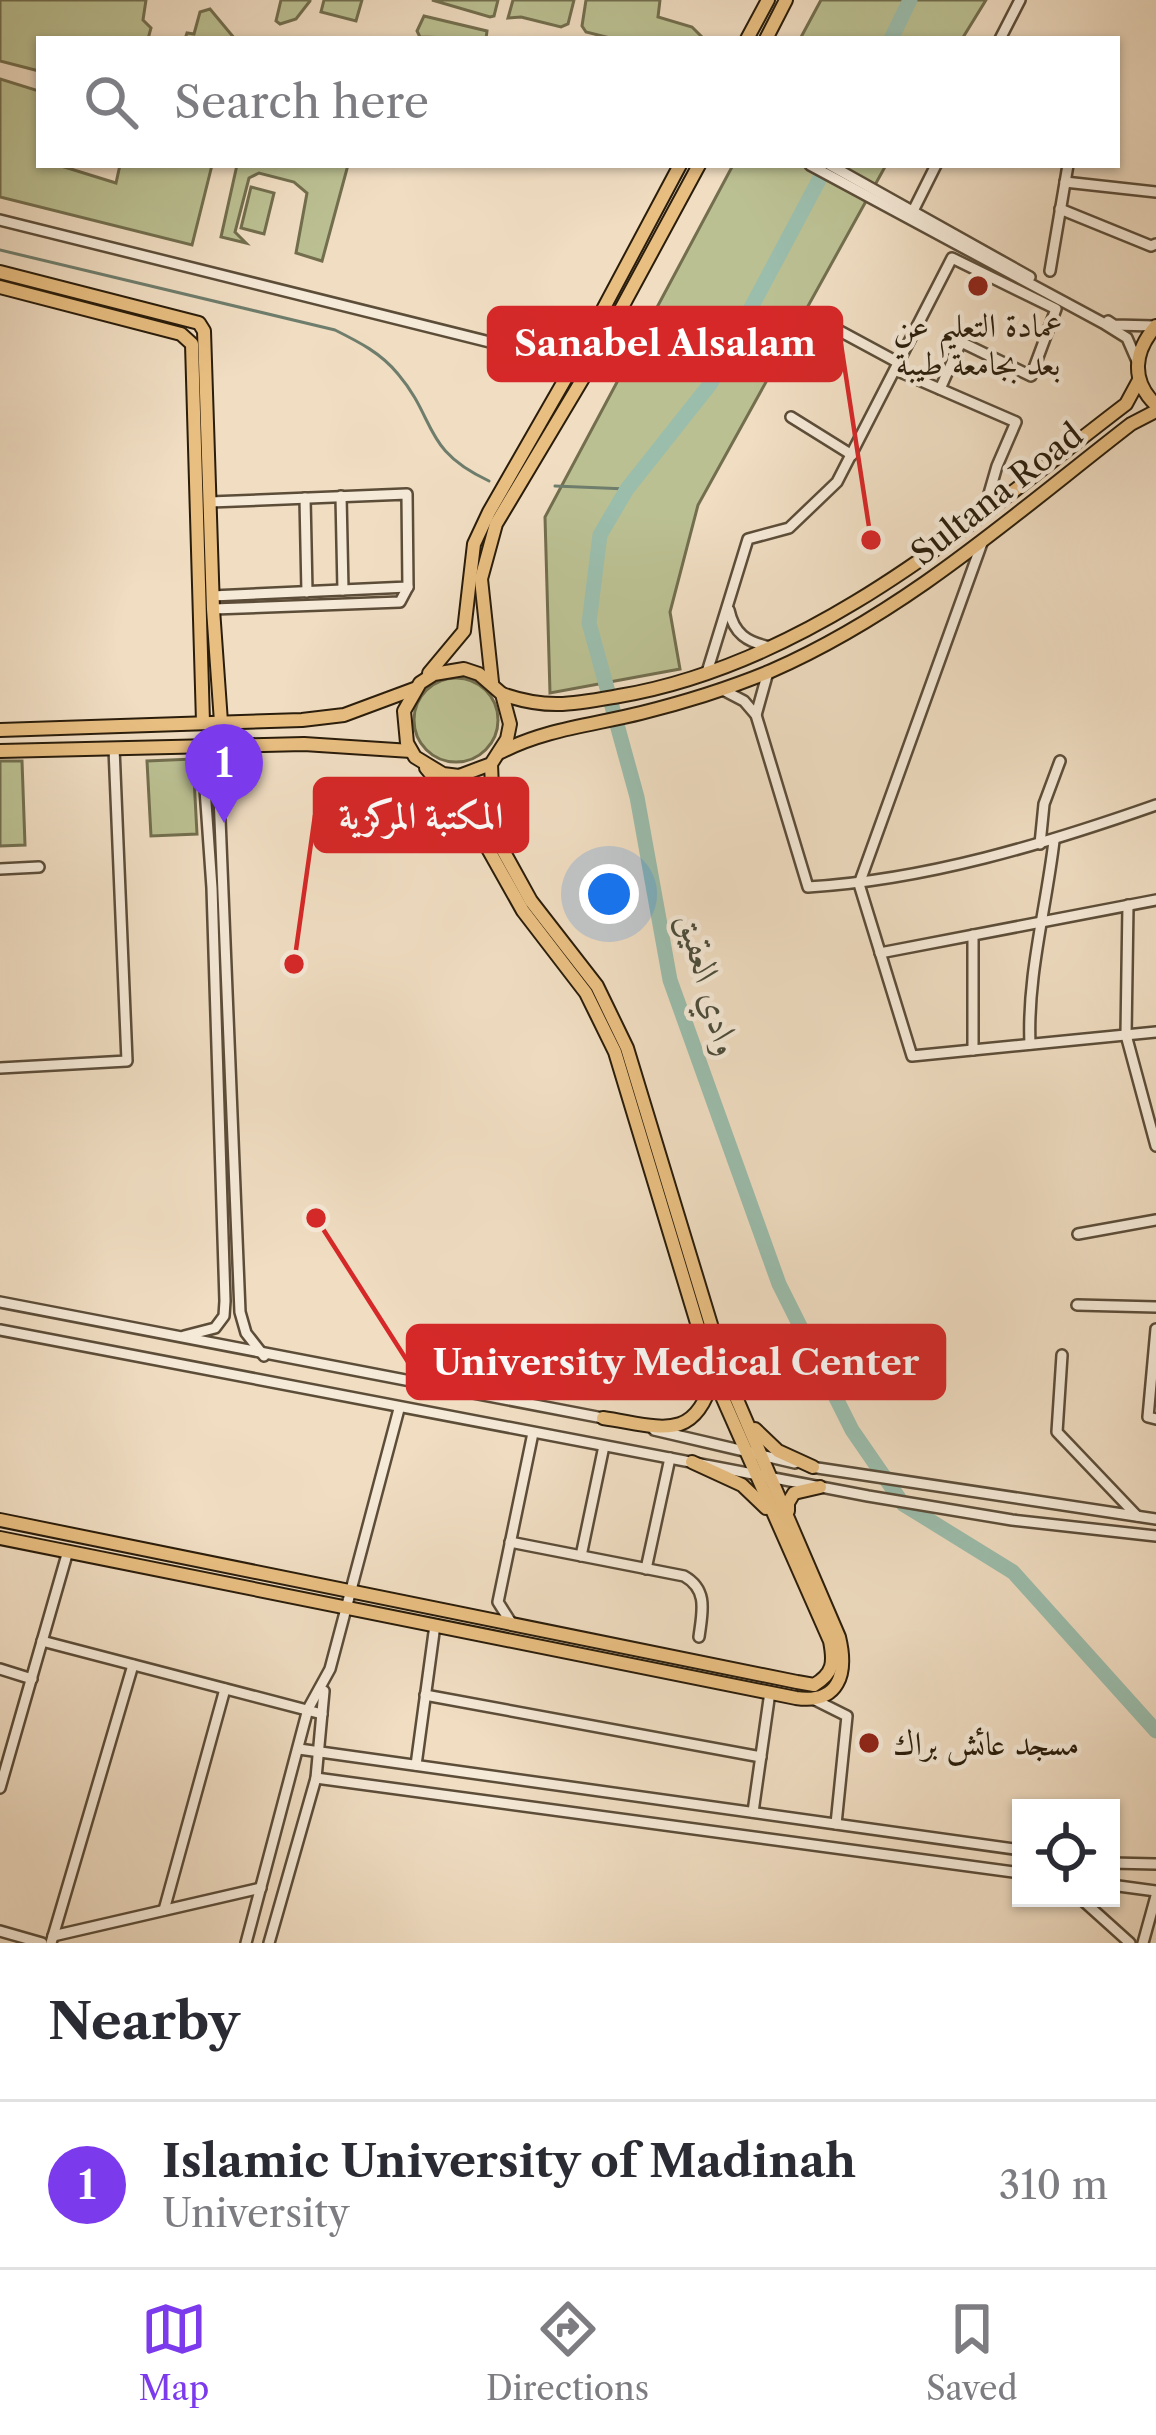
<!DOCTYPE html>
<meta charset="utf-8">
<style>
:root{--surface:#fff;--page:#f2f2f3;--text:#2b2b33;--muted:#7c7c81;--line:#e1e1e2;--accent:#7c3aed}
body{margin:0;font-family:"Libre Caslon Text",Amiri,serif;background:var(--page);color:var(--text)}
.controls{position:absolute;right:36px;bottom:36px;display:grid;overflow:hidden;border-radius:0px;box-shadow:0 3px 9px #0004}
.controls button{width:108px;height:108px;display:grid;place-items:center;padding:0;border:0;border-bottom:3px solid var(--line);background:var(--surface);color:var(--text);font:60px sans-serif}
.you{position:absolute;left:609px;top:894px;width:42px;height:42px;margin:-30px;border:9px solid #fff;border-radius:50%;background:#1a73e8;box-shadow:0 0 0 18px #1a73e833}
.badge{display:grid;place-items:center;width:78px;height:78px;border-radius:50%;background:var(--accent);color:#fff;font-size:39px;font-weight:700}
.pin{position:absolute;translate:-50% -99px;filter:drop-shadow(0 3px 6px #0008)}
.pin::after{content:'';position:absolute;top:63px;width:42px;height:36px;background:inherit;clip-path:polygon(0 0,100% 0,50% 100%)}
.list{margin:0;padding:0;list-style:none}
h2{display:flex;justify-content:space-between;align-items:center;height:156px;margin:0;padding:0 48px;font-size:51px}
h2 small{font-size:39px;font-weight:400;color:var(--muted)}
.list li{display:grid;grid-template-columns:78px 1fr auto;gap:36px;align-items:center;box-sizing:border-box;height:168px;padding:0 48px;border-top:3px solid var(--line)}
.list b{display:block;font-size:45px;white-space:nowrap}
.list p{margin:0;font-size:39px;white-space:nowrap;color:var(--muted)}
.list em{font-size:39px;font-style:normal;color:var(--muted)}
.icon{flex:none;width:66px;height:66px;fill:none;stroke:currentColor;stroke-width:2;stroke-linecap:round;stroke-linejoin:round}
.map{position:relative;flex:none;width:1156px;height:1943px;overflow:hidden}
.search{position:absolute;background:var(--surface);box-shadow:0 3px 9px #0004;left:36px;right:36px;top:36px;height:132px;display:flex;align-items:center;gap:30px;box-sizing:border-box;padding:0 42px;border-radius:0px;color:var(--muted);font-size:45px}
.sheet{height:324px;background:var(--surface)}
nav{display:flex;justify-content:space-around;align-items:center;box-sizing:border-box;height:168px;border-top:3px solid var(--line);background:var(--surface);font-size:33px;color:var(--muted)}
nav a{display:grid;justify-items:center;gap:6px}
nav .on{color:var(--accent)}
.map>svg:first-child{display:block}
.green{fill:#bbc092;stroke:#726e4e;stroke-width:3}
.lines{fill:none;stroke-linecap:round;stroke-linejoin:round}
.stream{stroke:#6e7d6c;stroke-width:3}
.river{stroke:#9bbdac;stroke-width:15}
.minor-casing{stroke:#5c4d39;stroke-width:14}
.major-casing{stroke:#2a1d0b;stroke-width:16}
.minor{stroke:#f5e9d7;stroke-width:9}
.major{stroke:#e8be81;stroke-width:12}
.poi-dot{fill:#8f2418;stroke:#f5e9d7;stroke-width:4.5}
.labels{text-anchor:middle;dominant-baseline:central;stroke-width:9;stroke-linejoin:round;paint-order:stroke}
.poi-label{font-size:33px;fill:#2a1d0b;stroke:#f5e9d7}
.street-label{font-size:33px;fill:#2a1d0b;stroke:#f5e9d7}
.water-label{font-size:36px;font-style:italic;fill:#4c4d3b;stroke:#f5e9d7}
.leader{fill:none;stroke:#d62828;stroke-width:4.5}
.callout-dot{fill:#d62828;stroke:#f5e9d7;stroke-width:4.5}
.callout{fill:#d62828;stroke:#d62828;stroke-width:4.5}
.callout-label{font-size:36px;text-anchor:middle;font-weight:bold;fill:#fff}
</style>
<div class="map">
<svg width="1156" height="1943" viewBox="0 0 1156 1943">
<rect width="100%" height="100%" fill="#f0ddc2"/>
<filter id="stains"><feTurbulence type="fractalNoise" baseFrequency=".00167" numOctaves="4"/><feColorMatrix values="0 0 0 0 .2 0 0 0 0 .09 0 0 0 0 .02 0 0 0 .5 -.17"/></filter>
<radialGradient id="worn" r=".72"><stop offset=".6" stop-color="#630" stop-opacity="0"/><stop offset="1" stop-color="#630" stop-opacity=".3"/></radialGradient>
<g class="green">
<path d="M0,0H146L143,20L151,28L148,39H39V71L0,61Z"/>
<path d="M281,0H310V1L296,19L280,24L276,21Z"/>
<path d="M324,0H362L356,21L321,12Z"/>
<path d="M432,0H498L494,16L490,17Z"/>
<path d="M513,0H574L568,24L561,27L521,17L508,18Z"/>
<path d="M586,0H660L658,17L692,27L704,39H614L586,32L582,26Z"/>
<path d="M821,0H986L962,39H800Z"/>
<path d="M210,9L235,39H185L187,33L194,34L200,12Z"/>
<path d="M424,16L487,31L486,39L420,37L417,31Z"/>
<path d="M0,79L39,91V165H58L116,183L120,165H212L192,245L0,197Z"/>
<path d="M237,165H348L322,261L296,253L307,193L294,182L259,173L249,178L235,232L246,243L221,237Z"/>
<path d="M733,165H886L698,505L670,612L680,669L550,693L545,517Z"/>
<path d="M251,187L274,193L264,234L241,228Z"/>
<circle cx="456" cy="720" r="42"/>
<path d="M193,759L197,834L151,836L147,761Z"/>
<path d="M0,761H22L25,845L0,846Z"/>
</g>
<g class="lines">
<g class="stream">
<path d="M0,250L335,330C359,342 381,353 398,374C437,420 422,450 489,481"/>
<path d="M555,486L627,489"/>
</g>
<g class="river">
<path d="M891,39L910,0"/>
<path d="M827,165L711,383L627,489L600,535L589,623L637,797L670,980L779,1284L852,1430L903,1504L1013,1572L1156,1731"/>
</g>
<defs>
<g id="minor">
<path d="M1000,39L1020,0"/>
<path d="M810,165L1103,323L1127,338L1137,361"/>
<path d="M830,165L1030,277"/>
<path d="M1065,182L1156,192"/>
<path d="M1060,209L1151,246L1156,244"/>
<path d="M913,211L936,165"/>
<path d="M0,220L578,364"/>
<path d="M1050,271L1068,165"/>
<path d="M1108,321L1114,325L1155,326"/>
<path d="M836,329L899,363"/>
<path d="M896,370L1016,422L997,466L984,511"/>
<path d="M791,417L852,455"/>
<path d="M341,496L343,590"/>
<path d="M305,498L307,592"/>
<path d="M210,502L407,494L408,587L212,596"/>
<path d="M982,543L859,884L912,1056L1156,1032"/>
<path d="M213,609L400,602L408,587"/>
<path d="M729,610C734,634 747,642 770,647"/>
<path d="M707,672L748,539L789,528L837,482L952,258L1056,309L1031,376L961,342L940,389"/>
<path d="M721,689L744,701L756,715L808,887C926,880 1045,844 1156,805"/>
<path d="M756,715L768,672"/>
<path d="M217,745L240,1312L246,1333L264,1356"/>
<path d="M1040,844L1044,804L1060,761"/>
<path d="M0,869L39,867"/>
<path d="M1128,905L1126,1035L1156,1146"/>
<path d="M880,953L1156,900"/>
<path d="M1030,1044C1027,976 1046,909 1054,841"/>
<path d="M973,1050V935"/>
<path d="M0,1068L127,1061L114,748"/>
<path d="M1078,1234L1156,1220"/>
<path d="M0,1302L608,1419"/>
<path d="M1077,1305L1156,1307"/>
<path d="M1156,1329L1148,1417L1156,1419"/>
<path d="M0,1330L868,1496L1012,1520L1156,1536"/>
<path d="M184,1336L215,1328L224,1316L225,1301L212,888L202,746"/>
<path d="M1062,1355L1057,1432L1137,1516"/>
<path d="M654,1430L795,1463"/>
<path d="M811,1467L1156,1519"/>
<path d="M510,1542L684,1576C709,1590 702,1613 699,1637"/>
<path d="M581,1556L604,1446"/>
<path d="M646,1569L670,1458"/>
<path d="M512,1624L498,1602L533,1433"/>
<path d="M42,1641L322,1714"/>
<path d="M0,1669L32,1679"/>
<path d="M425,1695L761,1757"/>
<path d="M815,1700L847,1716L836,1824"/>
<path d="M299,1749L1021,1850"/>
<path d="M416,1765L435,1625"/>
<path d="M316,1778L1021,1873"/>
<path d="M0,1788L68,1551"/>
<path d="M753,1812L770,1692"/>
<path d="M1111,1863L1156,1864"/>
<path d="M1111,1885L1156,1891"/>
<path d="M1080,1898L1130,1943"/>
<path d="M164,1910L225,1689"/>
<path d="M0,1931L42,1943"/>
<path d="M53,1936L261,1888"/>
<path d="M51,1943L133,1665"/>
<path d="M246,1943L308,1709L330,1669L399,1409"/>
<path d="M269,1943L316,1778L324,1691"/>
<path d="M1143,1943L1156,1896"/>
</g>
<g id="major">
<path d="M747,39L768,0"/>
<path d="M766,39L786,0"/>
<path d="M0,272L199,323L204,331L213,609L221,722"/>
<path d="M0,287L181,334L192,344L203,722"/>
<path d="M1156,326C1134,351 1130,380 1156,405"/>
<path d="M429,673L464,631L474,544L489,512L575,362L680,165"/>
<path d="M492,682L481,579L496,524L588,370L699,165"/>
<path d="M502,694C547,710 574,704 619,696C814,663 974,520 1126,404L1139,380"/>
<path d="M0,730L302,720L344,715L414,689"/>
<path d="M0,751L304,744L411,751"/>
<path d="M501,752C545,729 593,725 641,713C685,702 730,688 771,671C906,612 1016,513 1131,424L1156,411"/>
<path d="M603,1418C658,1426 695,1445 713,1377"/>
<path d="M755,1429L778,1451L813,1467"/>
<path d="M692,1462L742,1485L766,1508"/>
<path d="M788,1511V1503L794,1493L820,1487"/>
<path d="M0,1520L797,1682L814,1685C834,1673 834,1662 830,1641L713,1376L615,1052L586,993L523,911L478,831L426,768"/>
<path d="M0,1538L796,1698C839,1704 848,1674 839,1637L726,1374L627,1048L597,986L531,901L494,834L491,764L507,739L510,724L502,694L479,674L464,669L434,674L420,683L404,711L407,743L415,757L443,774L459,776L491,764"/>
</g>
</defs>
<use href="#minor" class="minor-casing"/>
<use href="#major" class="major-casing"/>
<use href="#minor" class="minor"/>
<use href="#major" class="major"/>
</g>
<g class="poi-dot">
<circle cx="978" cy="286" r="12"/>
<circle cx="869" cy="1743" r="12"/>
</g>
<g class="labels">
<g class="poi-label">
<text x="978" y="325">عمادة التعليم عن<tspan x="978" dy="38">بعد بجامعة طيبة</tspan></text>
<text x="893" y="1743" text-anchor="start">مسجد عائش براك</text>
</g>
<g class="street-label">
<text transform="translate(997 494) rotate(-38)">Sultana Road</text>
</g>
<g class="water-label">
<text transform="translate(710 984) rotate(74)">وادي العقيق</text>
</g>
</g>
<path class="leader" d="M871 540L841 344M294 964L315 815M316 1218L408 1362"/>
<g class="callout-dot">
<circle cx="871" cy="540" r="12"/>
<circle cx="294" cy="964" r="12"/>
<circle cx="316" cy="1218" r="12"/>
</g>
<g class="callout">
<rect x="489" y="308" width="352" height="72" rx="12"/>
<rect x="315" y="779" width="212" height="72" rx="12"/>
<rect x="408" y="1326" width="536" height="72" rx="12"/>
</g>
<g class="callout-label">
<text x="665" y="356">Sanabel Alsalam</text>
<text x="421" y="828">المكتبة المركزية</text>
<text x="676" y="1375">University Medical Center</text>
</g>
<rect width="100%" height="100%" filter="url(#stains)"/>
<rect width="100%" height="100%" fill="url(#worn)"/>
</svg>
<div class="controls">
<button><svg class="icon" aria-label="locate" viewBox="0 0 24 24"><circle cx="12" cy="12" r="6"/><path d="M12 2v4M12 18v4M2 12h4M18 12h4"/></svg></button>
</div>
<div class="you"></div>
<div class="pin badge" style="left:224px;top:823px">1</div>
<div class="search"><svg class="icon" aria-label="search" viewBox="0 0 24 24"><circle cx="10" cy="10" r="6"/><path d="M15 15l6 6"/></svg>Search here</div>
</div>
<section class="sheet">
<h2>Nearby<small></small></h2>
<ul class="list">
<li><span class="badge">1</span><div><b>Islamic University of Madinah</b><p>University</p></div><em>310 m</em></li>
</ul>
</section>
<nav>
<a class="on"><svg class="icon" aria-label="map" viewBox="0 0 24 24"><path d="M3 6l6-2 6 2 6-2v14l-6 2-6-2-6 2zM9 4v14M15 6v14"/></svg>Map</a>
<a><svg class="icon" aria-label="directions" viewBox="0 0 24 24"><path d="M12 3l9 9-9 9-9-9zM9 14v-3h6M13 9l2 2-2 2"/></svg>Directions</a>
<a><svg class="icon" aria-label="saved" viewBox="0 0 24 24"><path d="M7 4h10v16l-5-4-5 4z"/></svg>Saved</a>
</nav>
